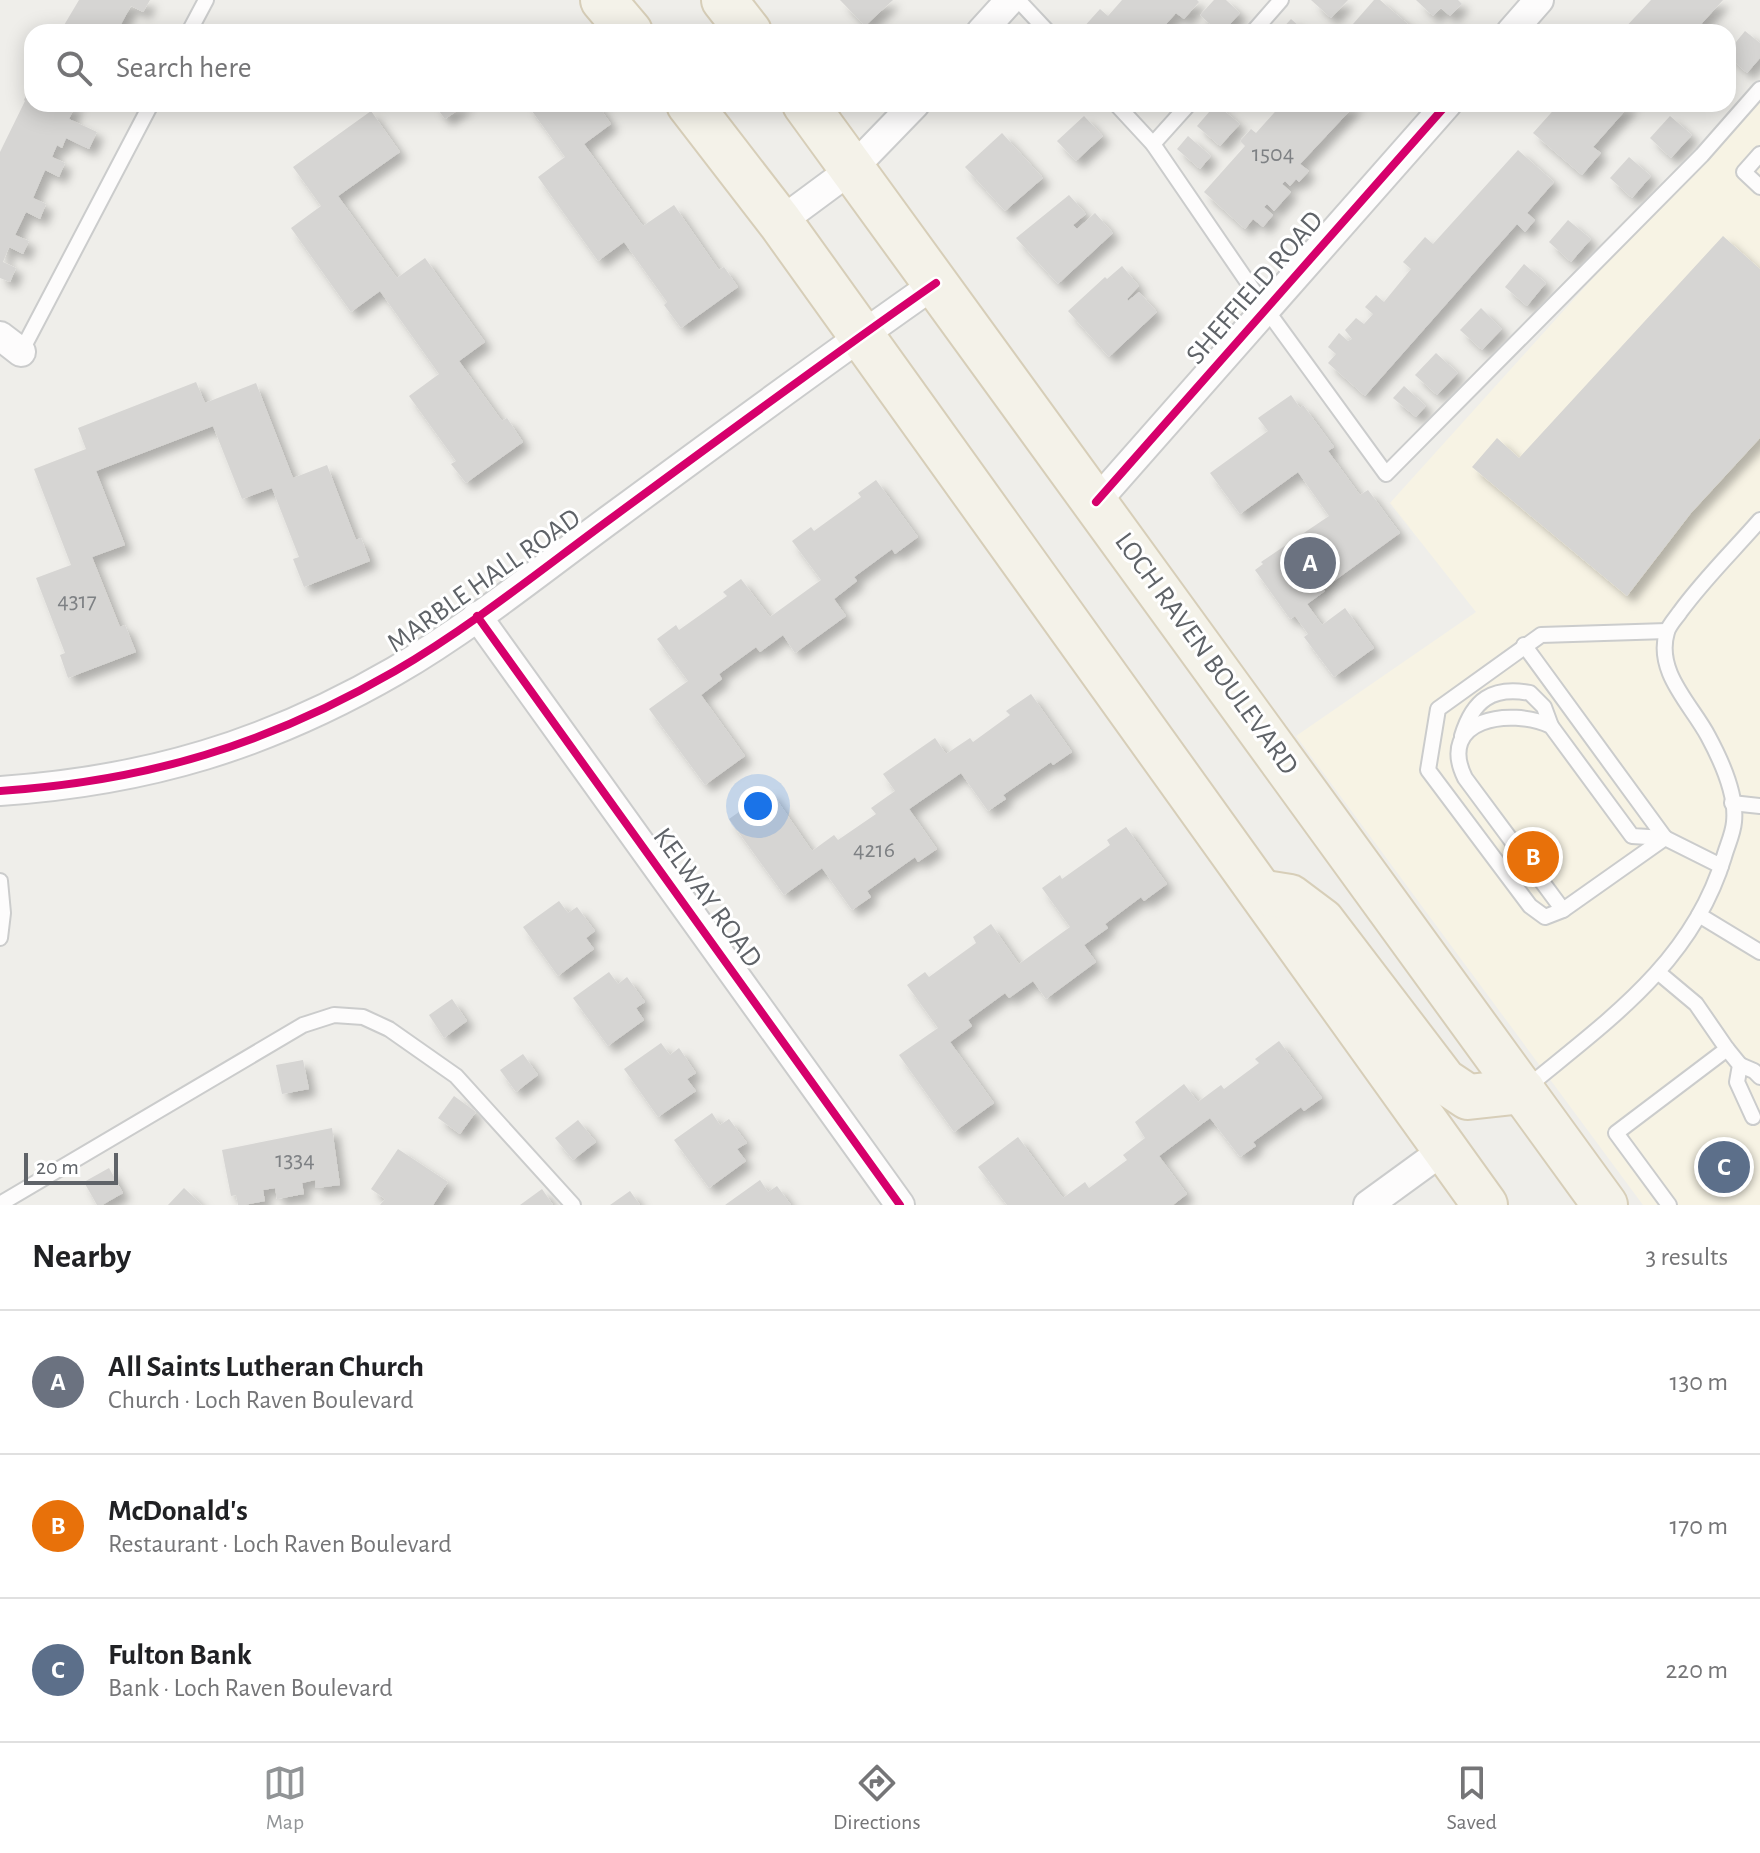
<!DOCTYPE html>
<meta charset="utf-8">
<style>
:root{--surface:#fff;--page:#f2f2f2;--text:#202124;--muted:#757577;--line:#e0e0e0;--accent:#919496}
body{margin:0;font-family:"Alegreya Sans",sans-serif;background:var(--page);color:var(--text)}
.scale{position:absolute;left:24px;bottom:20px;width:94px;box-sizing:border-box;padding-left:8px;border:4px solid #5f6368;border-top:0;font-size:22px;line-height:28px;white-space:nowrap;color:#5f6368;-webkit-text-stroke:6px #fff;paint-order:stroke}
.you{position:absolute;left:758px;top:806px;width:28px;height:28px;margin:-20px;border:6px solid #fff;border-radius:50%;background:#1a73e8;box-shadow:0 0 0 12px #1a73e833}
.badge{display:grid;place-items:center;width:52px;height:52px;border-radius:50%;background:var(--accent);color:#fff;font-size:26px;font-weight:700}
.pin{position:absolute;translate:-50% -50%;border:4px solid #fff;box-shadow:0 2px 8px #0006}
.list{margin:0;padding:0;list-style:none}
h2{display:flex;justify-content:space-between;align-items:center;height:104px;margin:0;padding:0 32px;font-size:34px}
h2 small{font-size:26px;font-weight:400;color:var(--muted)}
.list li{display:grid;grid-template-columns:52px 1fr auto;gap:24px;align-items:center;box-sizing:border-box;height:144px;padding:0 32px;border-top:2px solid var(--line)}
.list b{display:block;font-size:30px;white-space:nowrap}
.list p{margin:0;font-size:26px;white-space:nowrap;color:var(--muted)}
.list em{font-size:26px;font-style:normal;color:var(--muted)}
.icon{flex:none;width:44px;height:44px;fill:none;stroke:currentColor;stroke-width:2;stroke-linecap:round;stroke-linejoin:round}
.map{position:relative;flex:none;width:1760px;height:1205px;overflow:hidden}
.search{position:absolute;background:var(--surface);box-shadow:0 4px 20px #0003;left:24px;right:24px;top:24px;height:88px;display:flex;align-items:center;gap:20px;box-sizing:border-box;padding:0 28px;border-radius:24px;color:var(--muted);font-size:30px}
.sheet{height:536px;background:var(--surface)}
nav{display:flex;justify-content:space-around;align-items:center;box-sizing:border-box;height:112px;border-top:2px solid var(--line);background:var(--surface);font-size:22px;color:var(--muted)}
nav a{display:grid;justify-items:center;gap:4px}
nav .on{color:var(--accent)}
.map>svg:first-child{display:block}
.commercial{fill:#f7f3e4}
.building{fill:#d6d5d3;filter:url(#shadow)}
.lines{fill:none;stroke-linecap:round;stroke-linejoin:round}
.service-casing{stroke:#cbcccc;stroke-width:18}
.minor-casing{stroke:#cbcccc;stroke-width:32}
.primary-casing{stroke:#d7ceb8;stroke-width:48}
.service{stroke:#fdfcfc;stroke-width:14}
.minor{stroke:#fdfcfc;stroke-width:28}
.primary{stroke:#f4f2e9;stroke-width:44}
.cycleway-casing{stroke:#fff;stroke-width:13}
.cycleway{stroke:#d6006c;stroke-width:8}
.labels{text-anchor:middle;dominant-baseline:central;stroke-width:6;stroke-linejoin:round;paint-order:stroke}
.number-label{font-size:24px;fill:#7e8184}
.street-label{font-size:28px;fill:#5f6368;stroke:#fff}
</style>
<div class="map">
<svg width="1760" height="1205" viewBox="0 0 1760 1205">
<defs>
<filter id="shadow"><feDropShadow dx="7" dy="7" stdDeviation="4" flood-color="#0004"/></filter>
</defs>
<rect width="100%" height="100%" fill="#efeeea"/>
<path class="commercial" d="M1760,93V1205H1643L1296,736L1476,612L1390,503Z"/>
<g class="building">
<path d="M79,0H150L143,12L131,6L126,15L120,26L131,32H60Z"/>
<path d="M840,0H893L865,26Z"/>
<path d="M1122,0H1197L1199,2L1184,19L1176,13L1159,32H1085L1082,29L1100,9L1108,16Z"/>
<path d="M1214,0H1226L1240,13L1223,32H1219L1200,15Z"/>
<path d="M1311,0H1348L1331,18Z"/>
<path d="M1374,0H1380L1417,32H1346Z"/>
<path d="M1416,0H1458L1462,4L1450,16L1441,8L1433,16Z"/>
<path d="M1723,0L1694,32H1621L1651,0Z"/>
<path d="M1291,19L1306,32H1279Z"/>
<path d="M1745,31L1760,43V58L1747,73L1728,56V52Z"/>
<path d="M32,82V104H76L69,119L97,132L89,149L66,138L62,148L57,145L52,157L65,163L59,177L45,170L33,198L46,204L40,219L26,212L15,235L29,241L23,254L9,247L3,262L16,268L10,282L0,278V152L25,101L24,100Z"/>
<path d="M434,104H467L445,119Z"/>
<path d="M527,104H597L611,124L584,144L643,226L674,205L719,270L724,267L738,287L681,328L664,305L667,302L624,242L598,261L538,177L565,157Z"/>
<path d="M1216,104L1240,124L1220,146L1197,126Z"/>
<path d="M1282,104H1356L1300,164L1309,171L1299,182L1296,179L1290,186L1285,181L1282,184L1291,192L1274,211L1267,204L1264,207L1273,215L1263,227L1253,219L1245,229L1204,192L1245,146L1240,141L1251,129L1256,133Z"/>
<path d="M1559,104H1631L1593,147L1601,153L1582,175L1533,133Z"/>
<path d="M371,111L400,152L338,196L397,278L425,258L485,342L459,361L502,421L507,418L523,442L466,483L451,464L456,461L409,396L439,374L380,291L351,312L291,228L321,206L293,167Z"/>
<path d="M1084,116L1103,136L1076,161L1057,141Z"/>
<path d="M1670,116L1692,135L1671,158L1650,138Z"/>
<path d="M1002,133L1043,178L1005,211L965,167Z"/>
<path d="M1188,136L1211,156L1200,169L1177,149Z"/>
<path d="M1518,150L1554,182L1527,213L1535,220L1525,232L1517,224L1365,396L1328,363L1336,354L1328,347L1339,333L1348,341L1352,339L1345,330L1356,318L1364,324L1373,314L1365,307L1376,295L1384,302L1411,269L1403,262L1425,237L1433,244Z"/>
<path d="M1629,157L1651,176L1632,198L1610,178Z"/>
<path d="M1069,195L1086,214L1073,225L1077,229L1095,213L1113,233L1058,284L1016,238Z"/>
<path d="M1568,220L1591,239L1571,262L1549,242Z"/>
<path d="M1723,236L1760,269V438L1691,513L1627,596L1472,467L1497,438L1519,458Z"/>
<path d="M1524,264L1546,283L1527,306L1505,287Z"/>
<path d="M1122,266L1139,286L1127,299L1128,301L1139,292L1157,312L1109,357L1068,311L1105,277L1107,279Z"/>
<path d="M1481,308L1502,329L1482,350L1460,330Z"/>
<path d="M1436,353L1458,373L1437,395L1415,375Z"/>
<path d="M196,382L205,403L256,383L293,478L327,465L356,540L361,538L370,561L304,587L293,559L299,557L272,488L242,499L213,426L96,471L125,545L92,557L120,627L125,625L136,652L68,678L60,655L65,653L36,578L71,565L34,469L86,449L78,428Z"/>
<path d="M1404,386L1426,406L1416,417L1393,398Z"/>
<path d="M1291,395L1300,408L1303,405L1334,447L1328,451L1360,495L1368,490L1400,533L1323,589L1325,591L1307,604L1322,625L1345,608L1374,648L1334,677L1304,637L1308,634L1295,616L1290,619L1255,570L1263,564L1261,562L1329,516L1298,472L1240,514L1210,473L1268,431L1258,418Z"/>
<path d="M876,480L918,537L895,554L892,549L854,577L857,581L834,599L846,616L795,653L783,635L760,652L756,647L719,674L722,679L701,695L745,756L705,785L649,709L688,681L657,639L676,625L679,630L727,596L723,592L741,579L770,617L821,580L792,541L811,527L814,531L861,497L858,493Z"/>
<path d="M1031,694L1072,752L1053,765L1051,762L1003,795L1006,799L988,811L961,773L909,809L937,849L918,862L915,857L867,891L871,897L852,910L822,868L784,895L729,819L770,790L812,851L834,835L838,840L876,814L871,808L895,791L883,774L935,738L946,754L970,738L973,742L1010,715L1006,711Z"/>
<path d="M1126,827L1167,884L1144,901L1141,897L1105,924L1108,928L1084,945L1096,962L1046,999L1033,981L1009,998L1005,993L968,1020L972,1026L950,1042L994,1103L954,1132L899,1055L938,1028L907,985L925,972L929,977L976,943L973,937L991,924L1019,964L1070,927L1042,888L1060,875L1062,879L1110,845L1107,840Z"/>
<path d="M559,901L568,913L577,907L595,931L586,938L594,949L558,976L523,927Z"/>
<path d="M609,972L618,984L627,977L645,1002L636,1008L644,1020L608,1046L573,998Z"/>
<path d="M452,999L467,1021L444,1038L429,1015Z"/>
<path d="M1279,1041L1322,1098L1304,1111L1301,1107L1253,1142L1256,1146L1240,1157L1210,1118L1159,1156L1187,1194L1173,1205H1007L978,1167L1018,1137L1063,1198L1085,1182L1089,1188L1127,1160L1123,1155L1145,1138L1135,1122L1184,1084L1198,1102L1221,1085L1224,1089L1259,1063L1255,1059Z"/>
<path d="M661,1043L670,1055L679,1048L696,1073L687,1079L696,1091L658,1117L624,1069Z"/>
<path d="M523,1054L538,1075L516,1092L500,1070Z"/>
<path d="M303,1060L309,1089L282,1094L276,1065Z"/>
<path d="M454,1096L476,1112L460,1134L438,1118Z"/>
<path d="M712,1113L720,1125L729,1119L747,1143L737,1149L746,1161L709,1188L674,1140Z"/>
<path d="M578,1120L596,1142L573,1160L555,1138Z"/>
<path d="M332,1128L340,1185L316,1188L315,1180L302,1183L304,1194L277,1199L275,1188L263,1190L265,1201L244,1205H238L236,1195L231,1196L222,1150Z"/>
<path d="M398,1149L448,1182L433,1205H380L385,1199L371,1189Z"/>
<path d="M109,1168L123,1193L102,1205H97L84,1182Z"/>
<path d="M760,1180L768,1192L777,1186L791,1205H725Z"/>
<path d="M184,1188L202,1205H168Z"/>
<path d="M542,1189L553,1205H520Z"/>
<path d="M630,1191L640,1205H610Z"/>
</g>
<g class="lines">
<defs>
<g id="service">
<path d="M1018,0L1048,32"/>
<path d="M189,32L206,0"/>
<path d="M1253,32L1281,0"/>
<path d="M1116,104L1153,144L1266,309L1386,474L1702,155L1760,89"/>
<path d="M1153,144L1189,104"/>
<path d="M1760,154L1744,172L1760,187"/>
<path d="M21,352L151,104"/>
<path d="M1524,645L1665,838"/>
<path d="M1462,736C1473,700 1492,686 1530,693L1544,707L1551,726"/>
<path d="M1732,803L1760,806"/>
<path d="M1665,838L1563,910L1545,917L1530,906L1428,770L1438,709L1541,635L1667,631"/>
<path d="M0,881L3,913L0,938"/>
<path d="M1563,910L1465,778C1436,719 1510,707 1551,726L1632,836L1665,838L1721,866"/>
<path d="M1699,915L1760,952"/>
<path d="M1659,973L1696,1004L1727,1049L1616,1133L1669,1205"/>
<path d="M1727,1049L1740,1065L1737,1082L1753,1117"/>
<path d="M1740,1065L1754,1071L1760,1077"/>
<path d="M1526,1088C1607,1021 1692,963 1724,857C1727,846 1733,834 1734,822C1737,794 1721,760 1708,736C1691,704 1655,672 1667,632C1669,625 1676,618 1680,612C1704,579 1733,551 1760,520"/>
<path d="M0,1204L303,1025L334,1015L363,1017L389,1029L456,1076L573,1205"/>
</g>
<g id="minor">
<path d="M981,32L1010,0"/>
<path d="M1511,32L1539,0"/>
<path d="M780,222L853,168L915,104"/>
<path d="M0,336L21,352"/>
<path d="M1096,502L1447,104"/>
<path d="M477,616L900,1205"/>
<path d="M0,791C147,781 267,745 395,671C472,626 542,569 613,517C720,438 827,359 936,283"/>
<path d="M1368,1205L1445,1149"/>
</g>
<g id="primary">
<path d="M603,0L630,32"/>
<path d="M724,0L749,32"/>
<path d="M689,104L780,222L1485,1205"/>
<path d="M805,104L1605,1205"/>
<path d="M1265,893L1290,897L1322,921L1444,1081L1468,1097L1523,1091"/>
</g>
</defs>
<use href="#service" class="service-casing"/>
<use href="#minor" class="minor-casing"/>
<use href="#primary" class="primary-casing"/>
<use href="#service" class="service"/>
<use href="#minor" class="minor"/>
<use href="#primary" class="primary"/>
<defs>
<g id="cycleway">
<path d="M1096,502L1447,104"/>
<path d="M477,616L900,1205"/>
<path d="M0,791C147,781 267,745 395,671C472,626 542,569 613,517C720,438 827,359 936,283"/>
</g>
</defs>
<use href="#cycleway" class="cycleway-casing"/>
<use href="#cycleway" class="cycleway"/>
</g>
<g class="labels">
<g class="number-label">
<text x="1273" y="154">1504</text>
<text x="77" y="601">4317</text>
<text x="874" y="850">4216</text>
<text x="295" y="1160">1334</text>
</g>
<g class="street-label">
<text transform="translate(1255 288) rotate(-49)">SHEFFIELD ROAD</text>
<text transform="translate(484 581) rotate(-35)">MARBLE HALL ROAD</text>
<text transform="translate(1206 654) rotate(54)">LOCH RAVEN BOULEVARD</text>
<text transform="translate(707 898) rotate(54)">KELWAY ROAD</text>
</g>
</g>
</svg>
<div class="scale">20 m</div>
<div class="you"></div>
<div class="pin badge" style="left:1310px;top:563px;background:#6b7280">A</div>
<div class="pin badge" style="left:1533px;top:857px;background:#e8710a">B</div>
<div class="pin badge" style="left:1724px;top:1167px;background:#5c6f8a">C</div>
<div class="search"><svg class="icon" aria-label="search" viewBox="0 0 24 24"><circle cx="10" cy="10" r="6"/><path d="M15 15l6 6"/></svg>Search here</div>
</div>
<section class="sheet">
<h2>Nearby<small>3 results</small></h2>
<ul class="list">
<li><span class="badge" style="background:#6b7280">A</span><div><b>All Saints Lutheran Church</b><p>Church · Loch Raven Boulevard</p></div><em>130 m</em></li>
<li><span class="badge" style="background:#e8710a">B</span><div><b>McDonald's</b><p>Restaurant · Loch Raven Boulevard</p></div><em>170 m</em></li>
<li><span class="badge" style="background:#5c6f8a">C</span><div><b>Fulton Bank</b><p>Bank · Loch Raven Boulevard</p></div><em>220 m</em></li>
</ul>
</section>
<nav>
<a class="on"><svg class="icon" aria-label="map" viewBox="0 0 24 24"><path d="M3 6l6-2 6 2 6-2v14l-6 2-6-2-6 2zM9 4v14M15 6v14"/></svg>Map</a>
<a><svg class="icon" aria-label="directions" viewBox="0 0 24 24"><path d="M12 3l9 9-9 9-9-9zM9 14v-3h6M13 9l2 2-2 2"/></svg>Directions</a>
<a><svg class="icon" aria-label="saved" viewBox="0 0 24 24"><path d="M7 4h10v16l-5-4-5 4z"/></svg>Saved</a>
</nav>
